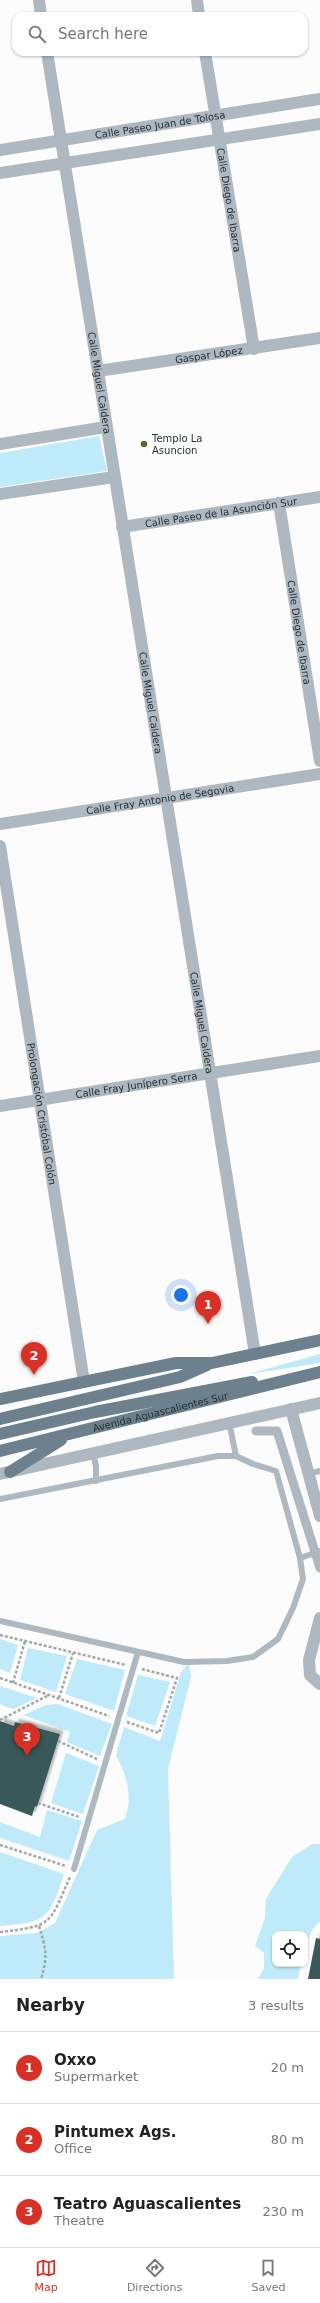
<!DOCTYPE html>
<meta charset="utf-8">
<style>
:root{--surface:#fff;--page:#f6f6f6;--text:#222;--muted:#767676;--line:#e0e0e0;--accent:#d93025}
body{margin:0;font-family:"DejaVu Sans",sans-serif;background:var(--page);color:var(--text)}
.controls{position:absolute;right:12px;bottom:12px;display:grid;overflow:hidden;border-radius:8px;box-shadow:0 1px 3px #0004}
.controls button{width:36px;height:36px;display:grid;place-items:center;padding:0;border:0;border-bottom:1px solid var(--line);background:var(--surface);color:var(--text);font:20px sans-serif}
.you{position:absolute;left:181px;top:1295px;width:14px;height:14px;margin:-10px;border:3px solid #fff;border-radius:50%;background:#1a73e8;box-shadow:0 0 0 6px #1a73e833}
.badge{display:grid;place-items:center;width:26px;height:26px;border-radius:50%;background:var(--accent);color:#fff;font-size:13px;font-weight:700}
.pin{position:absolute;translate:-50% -33px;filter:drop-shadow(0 1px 2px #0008)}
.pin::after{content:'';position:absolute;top:21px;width:14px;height:12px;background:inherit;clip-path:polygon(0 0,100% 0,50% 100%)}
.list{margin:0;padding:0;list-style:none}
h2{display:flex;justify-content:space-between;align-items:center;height:52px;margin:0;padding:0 16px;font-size:17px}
h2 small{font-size:13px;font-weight:400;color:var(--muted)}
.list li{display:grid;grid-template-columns:26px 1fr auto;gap:12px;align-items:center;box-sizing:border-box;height:72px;padding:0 16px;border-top:1px solid var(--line)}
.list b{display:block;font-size:15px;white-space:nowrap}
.list p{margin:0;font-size:13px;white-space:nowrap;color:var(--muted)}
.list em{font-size:13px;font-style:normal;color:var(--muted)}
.icon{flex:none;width:22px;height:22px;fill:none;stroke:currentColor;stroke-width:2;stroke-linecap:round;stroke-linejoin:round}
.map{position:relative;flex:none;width:320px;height:1979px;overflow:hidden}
.search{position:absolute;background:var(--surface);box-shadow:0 1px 3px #0004;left:12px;right:12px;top:12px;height:44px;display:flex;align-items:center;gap:10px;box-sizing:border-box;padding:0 14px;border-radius:12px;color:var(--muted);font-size:15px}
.sheet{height:268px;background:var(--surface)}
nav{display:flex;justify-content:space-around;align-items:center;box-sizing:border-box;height:56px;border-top:1px solid var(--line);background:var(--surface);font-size:11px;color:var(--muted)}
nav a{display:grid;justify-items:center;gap:2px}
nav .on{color:var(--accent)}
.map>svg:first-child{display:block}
.green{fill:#bfeaf9}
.building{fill:#39585a;filter:url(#shadow)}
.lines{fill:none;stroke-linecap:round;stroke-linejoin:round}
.path{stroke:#a2a7a9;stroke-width:2.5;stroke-dasharray:3 2;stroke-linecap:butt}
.service{stroke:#aeb8c0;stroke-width:6}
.pedestrian{stroke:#aeb8c0;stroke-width:9}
.minor{stroke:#aeb8c0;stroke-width:12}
.tertiary{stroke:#aeb8c0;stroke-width:12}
.primary{stroke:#6d808e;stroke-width:12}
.poi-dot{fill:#556e21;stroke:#fff;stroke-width:1.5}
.labels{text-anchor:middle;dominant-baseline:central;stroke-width:4;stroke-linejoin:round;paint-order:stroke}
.street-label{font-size:10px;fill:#232f34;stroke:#fff}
.poi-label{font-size:10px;fill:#232f34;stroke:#fff;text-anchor:start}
</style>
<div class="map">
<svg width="320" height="1979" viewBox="0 0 320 1979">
<defs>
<filter id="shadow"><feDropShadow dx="3.5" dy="-3.5" stdDeviation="1" flood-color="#0004"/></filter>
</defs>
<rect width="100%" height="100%" fill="#fcfcfc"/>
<g class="green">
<path d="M99,436L107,471L0,487V453Z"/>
<path d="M320,1354V1363L249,1374L316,1355Z"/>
<path d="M0,1639L18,1645L10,1673L0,1669Z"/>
<path d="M28,1648L67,1656L56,1692L20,1680Z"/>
<path d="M77,1659L125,1670L114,1711L65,1694Z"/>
<path d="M189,1663L191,1677L168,1769L174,1979H0V1936L37,1933L55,1923L97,1830L125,1819C133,1797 127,1775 116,1755L124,1727L160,1741L181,1672Z"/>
<path d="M138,1675L170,1682L155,1726L126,1716Z"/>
<path d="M0,1686L37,1698L13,1709L0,1704Z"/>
<path d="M58,1704L112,1724L100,1756L67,1742L70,1732L23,1715L46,1705Z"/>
<path d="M66,1753L99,1766L83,1814L51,1803Z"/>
<path d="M47,1810L82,1821L69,1861L0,1838V1822L40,1837Z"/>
<path d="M312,1844H320V1921L312,1930L305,1948V1934H275V1964H301L298,1979H258L264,1969V1953L255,1946L265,1918L266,1899L292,1857Z"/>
<path d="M0,1852L64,1874C49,1919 47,1922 0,1926Z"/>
</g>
<g class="building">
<path d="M0,1721L14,1726L15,1722L60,1734L37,1807L35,1806L32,1816L0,1804Z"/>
<path d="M316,1938L320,1939V1979H308Z"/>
</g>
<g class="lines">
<g class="path">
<path d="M0,1635L126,1665"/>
<path d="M0,1678L109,1716"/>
<path d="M13,1683L25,1641"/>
<path d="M59,1698L73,1653"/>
<path d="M0,1720L49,1695"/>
<path d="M127,1722L159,1733L177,1678L142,1669"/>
<path d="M58,1741L97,1759"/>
<path d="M38,1803L79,1817"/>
<path d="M0,1845L66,1866"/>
<path d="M39,1926C46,1948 48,1956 41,1979"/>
<path d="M0,1932C54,1926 49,1924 70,1877"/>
</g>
<g class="service">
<path d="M229,1422L236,1456"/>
<path d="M93,1453L96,1466V1481"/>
<path d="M308,1474L320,1471"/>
<path d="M0,1499L218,1456H236L253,1464L276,1471L300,1558L303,1579L293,1608L278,1639L253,1657L227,1661L184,1662L0,1621"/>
<path d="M300,1558L320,1551"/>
<path d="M74,1869L138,1652"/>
</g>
<path class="pedestrian" d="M256,1431H277L320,1568"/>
<g class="minor">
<path d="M39,0L41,16"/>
<path d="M197,0L199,16"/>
<path id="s1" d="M47,52L255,1354"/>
<path id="s2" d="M205,52L254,349"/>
<path id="s3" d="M0,150L320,99"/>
<path d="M0,173L320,124"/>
<path id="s4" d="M98,371L320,338"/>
<path d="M0,444L106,427"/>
<path d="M0,494L114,477"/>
<path id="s5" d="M279,503L320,761"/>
<path id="s6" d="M122,527L320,497"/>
<path id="s7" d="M0,824L320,774"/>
<path id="s8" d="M0,846L84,1382"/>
<path id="s9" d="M0,1106L320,1056"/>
<path d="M320,1618L309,1660L310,1675L320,1684"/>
</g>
<g class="tertiary">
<path d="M291,1409L320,1516"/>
<path d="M0,1474L320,1403"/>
</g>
<g class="primary">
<path d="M0,1399L176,1363H212L320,1340"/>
<path d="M0,1419L180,1377L207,1365"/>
<path d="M0,1434L95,1412L252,1382"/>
<path id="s10" d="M0,1451L320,1372"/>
<path d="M10,1472L61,1440"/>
</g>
</g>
<circle class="poi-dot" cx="144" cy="444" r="4"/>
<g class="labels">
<g class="street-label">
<text stroke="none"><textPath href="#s3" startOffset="162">Calle Paseo Juan de Tolosa</textPath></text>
<text stroke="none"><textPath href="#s2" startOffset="150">Calle Diego de Ibarra</textPath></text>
<text stroke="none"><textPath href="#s4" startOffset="112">Gaspar López</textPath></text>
<text stroke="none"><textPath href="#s1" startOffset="335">Calle Miguel Caldera</textPath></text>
<text stroke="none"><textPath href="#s6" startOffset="100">Calle Paseo de la Asunción Sur</textPath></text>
<text stroke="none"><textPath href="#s5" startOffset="131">Calle Diego de Ibarra</textPath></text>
<text stroke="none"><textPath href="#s1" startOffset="659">Calle Miguel Caldera</textPath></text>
<text stroke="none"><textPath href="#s7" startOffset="162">Calle Fray Antonio de Segovia</textPath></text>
<text stroke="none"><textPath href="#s1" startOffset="983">Calle Miguel Caldera</textPath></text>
<text stroke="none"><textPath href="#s9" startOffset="138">Calle Fray Junípero Serra</textPath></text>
<text stroke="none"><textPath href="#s8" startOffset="271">Prolongación Cristóbal Colón</textPath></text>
<text stroke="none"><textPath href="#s10" startOffset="165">Avenida Aguascalientes Sur</textPath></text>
</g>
<g class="poi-label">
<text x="152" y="438">Templo La<tspan x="152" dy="12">Asuncion</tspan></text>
</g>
</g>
</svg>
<div class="controls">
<button><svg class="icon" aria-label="locate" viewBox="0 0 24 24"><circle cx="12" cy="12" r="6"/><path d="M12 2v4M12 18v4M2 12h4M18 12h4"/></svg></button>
</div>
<div class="you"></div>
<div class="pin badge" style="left:208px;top:1324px">1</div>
<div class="pin badge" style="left:34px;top:1375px">2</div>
<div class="pin badge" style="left:27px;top:1756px">3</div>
<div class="search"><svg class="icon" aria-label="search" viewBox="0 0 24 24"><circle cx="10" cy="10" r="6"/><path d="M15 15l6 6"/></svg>Search here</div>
</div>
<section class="sheet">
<h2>Nearby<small>3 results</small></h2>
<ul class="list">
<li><span class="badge">1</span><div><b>Oxxo</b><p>Supermarket</p></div><em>20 m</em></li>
<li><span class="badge">2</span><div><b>Pintumex Ags.</b><p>Office</p></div><em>80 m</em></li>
<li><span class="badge">3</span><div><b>Teatro Aguascalientes</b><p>Theatre</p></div><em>230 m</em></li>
</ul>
</section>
<nav>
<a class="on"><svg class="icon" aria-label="map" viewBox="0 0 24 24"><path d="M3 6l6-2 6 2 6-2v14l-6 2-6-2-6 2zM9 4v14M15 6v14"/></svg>Map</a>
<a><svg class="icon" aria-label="directions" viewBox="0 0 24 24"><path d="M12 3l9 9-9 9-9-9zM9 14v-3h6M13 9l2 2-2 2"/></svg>Directions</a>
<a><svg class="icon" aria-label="saved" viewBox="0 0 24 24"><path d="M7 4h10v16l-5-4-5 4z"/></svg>Saved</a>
</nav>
